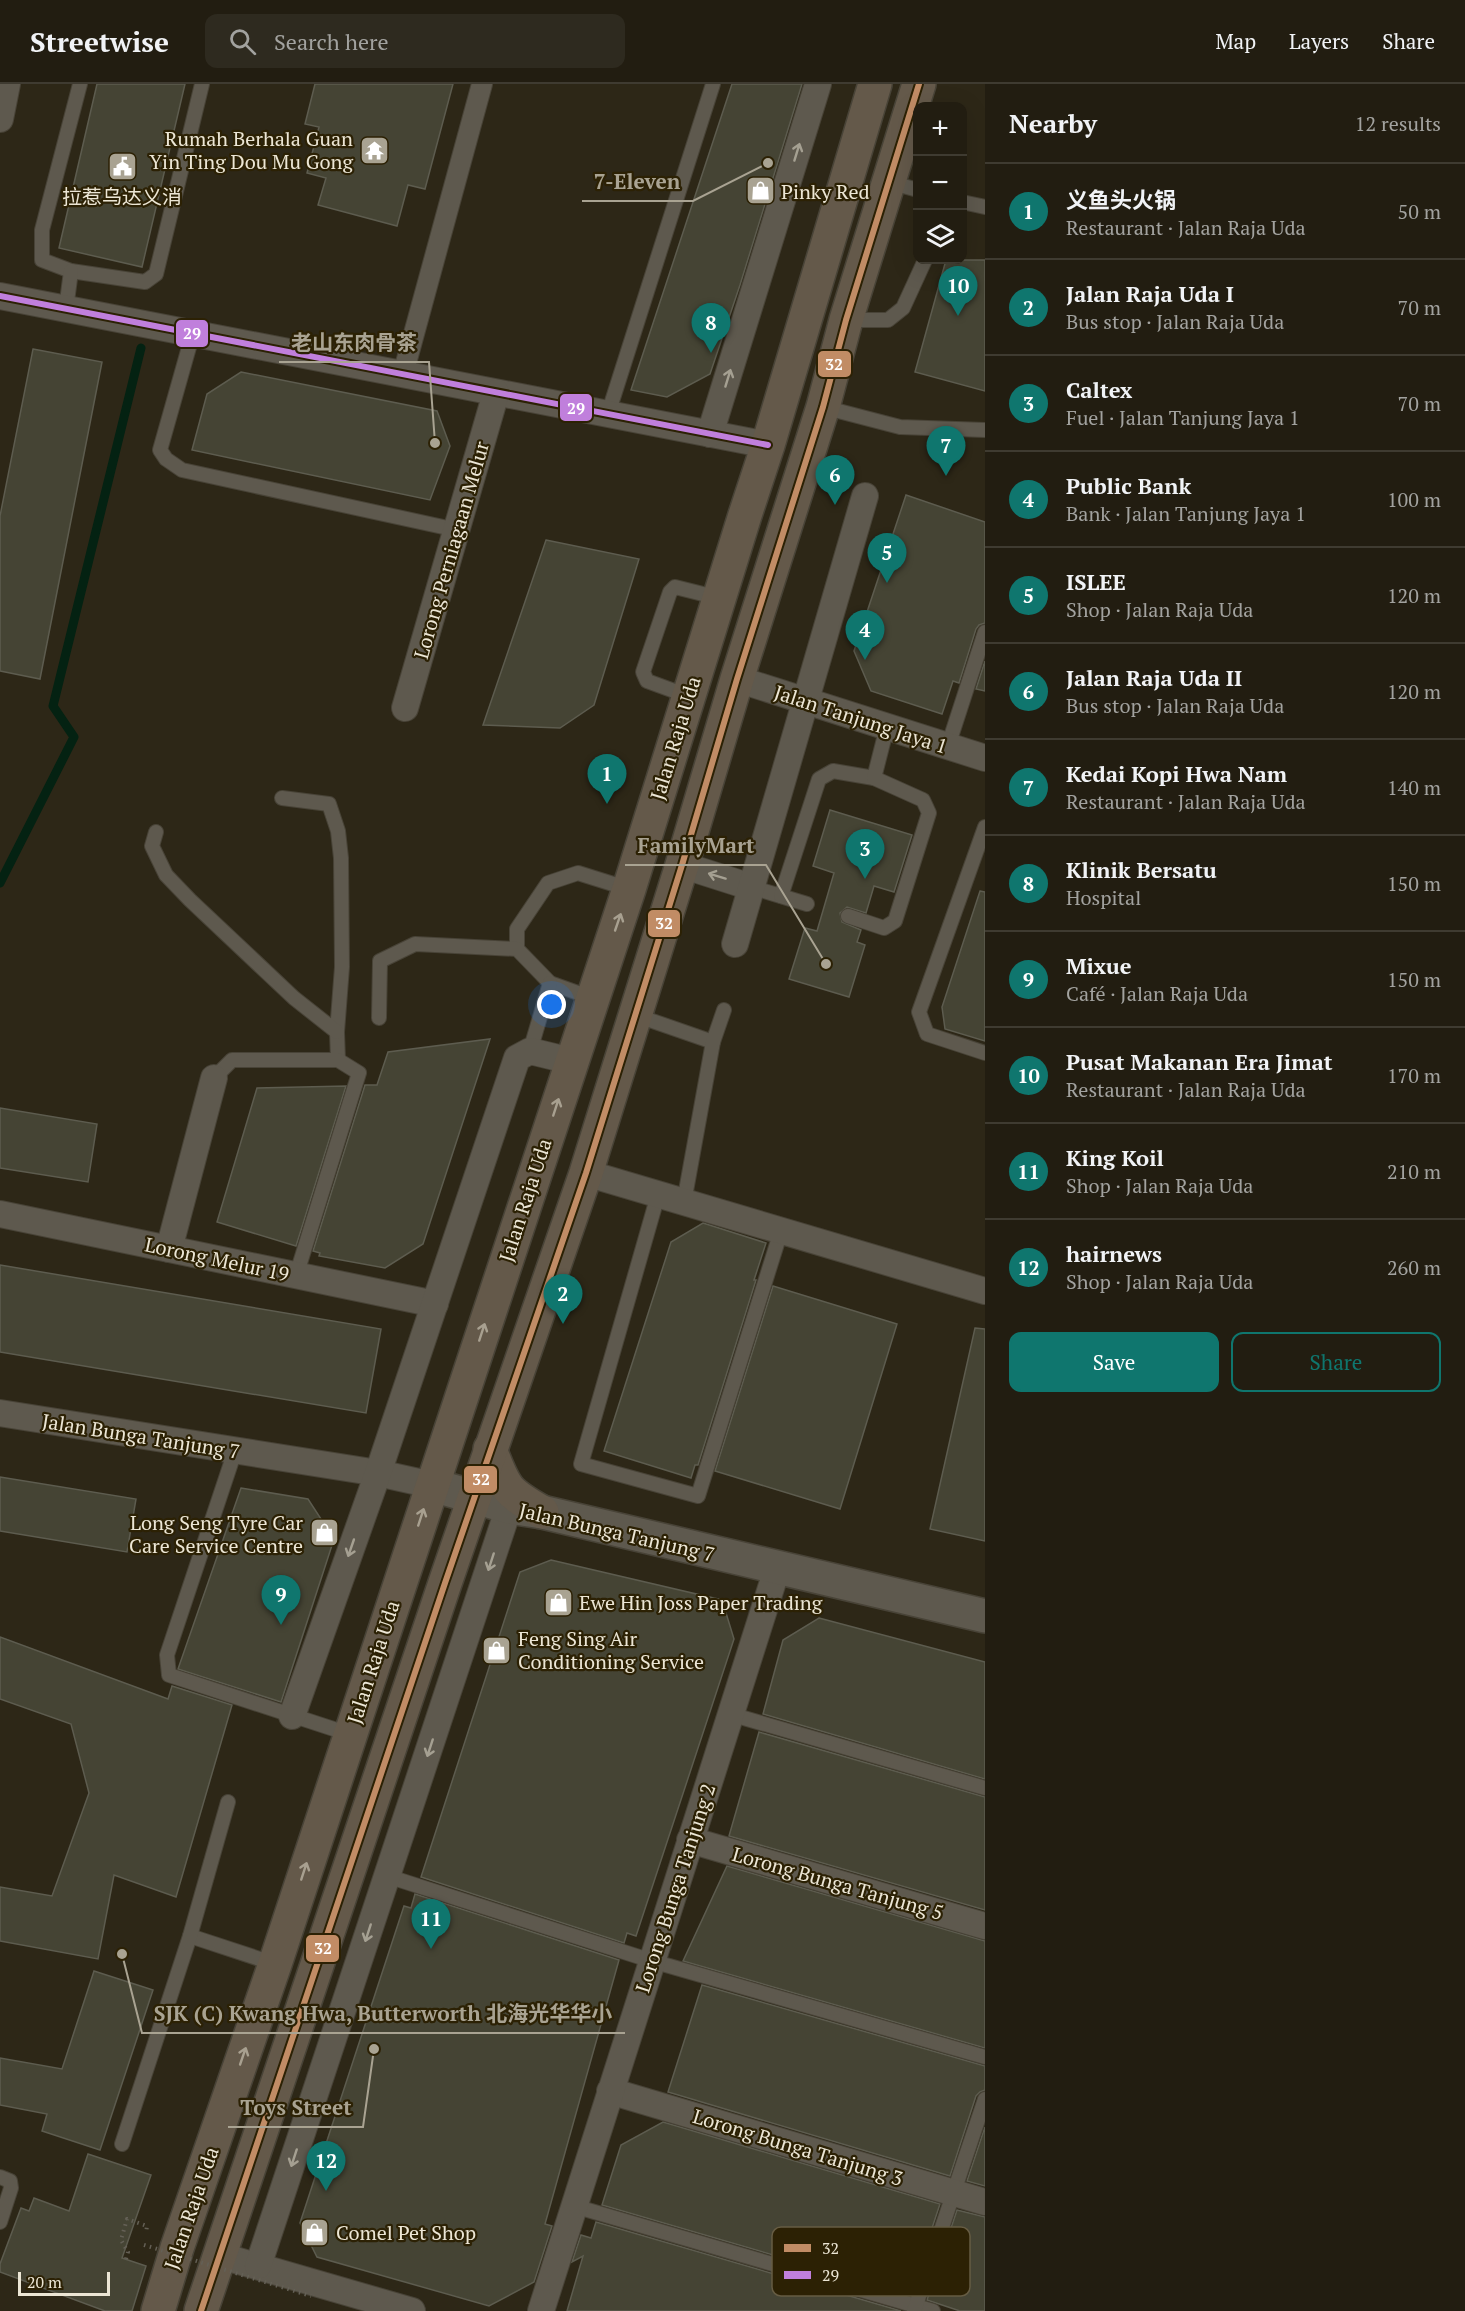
<!DOCTYPE html>
<meta charset="utf-8">
<style>
:root{--surface:#221d11;--page:#2e2a1f;--text:#f1f3f6;--muted:#a2a29f;--line:#3f3b31;--accent:#0f766e}
body{margin:0;font-family:"PT Serif","Noto Sans SC",serif;background:var(--page);color:var(--text)}
.controls{position:absolute;right:18px;top:18px;display:grid;overflow:hidden;border-radius:12px;box-shadow:0 6px 24px #0002}
.controls button{width:54px;height:54px;display:grid;place-items:center;padding:0;border:0;border-bottom:2px solid var(--line);background:var(--surface);color:var(--text);font:30px sans-serif}
.scale{position:absolute;left:18px;bottom:15px;width:92px;box-sizing:border-box;padding-left:6px;border:3px solid #ece6d5;border-top:0;font-size:16px;line-height:21px;white-space:nowrap;color:#ece6d5;-webkit-text-stroke:4px #2c2104;paint-order:stroke}
.you{position:absolute;left:552px;top:921px;width:21px;height:21px;margin:-15px;border:4px solid #fff;border-radius:50%;background:#1a73e8;box-shadow:0 0 0 9px #1a73e833}
.badge{display:grid;place-items:center;width:39px;height:39px;border-radius:50%;background:var(--accent);color:#fff;font-size:20px;font-weight:700}
.pin{position:absolute;translate:-50% -50px;filter:drop-shadow(0 2px 3px #0008)}
.pin::after{content:'';position:absolute;top:32px;width:21px;height:18px;background:inherit;clip-path:polygon(0 0,100% 0,50% 100%)}
.list{margin:0;padding:0;list-style:none}
h2{display:flex;justify-content:space-between;align-items:center;height:78px;margin:0;padding:0 24px;font-size:26px}
h2 small{font-size:20px;font-weight:400;color:var(--muted)}
.list li{display:grid;grid-template-columns:39px 1fr auto;gap:18px;align-items:center;box-sizing:border-box;height:96px;padding:0 24px;border-top:2px solid var(--line)}
.list b{display:block;font-size:22px;white-space:nowrap}
.list p{margin:0;font-size:20px;white-space:nowrap;color:var(--muted)}
.list em{font-size:20px;font-style:normal;color:var(--muted)}
.actions{display:flex;gap:12px;padding:18px 24px}
.actions a{flex:1;padding:14px 0;border:2px solid var(--accent);border-radius:12px;text-align:center;font-size:21px;color:var(--accent)}
.actions .main{background:var(--accent);color:#fff}
.icon{flex:none;width:33px;height:33px;fill:none;stroke:currentColor;stroke-width:2;stroke-linecap:round;stroke-linejoin:round}
.map{position:relative;flex:none;width:985px;height:2227px;overflow:hidden}
header{display:flex;align-items:center;gap:36px;box-sizing:border-box;height:84px;padding:0 30px;background:var(--surface);border-bottom:2px solid var(--line)}
header strong{font-size:28px}
nav{display:flex;gap:33px;margin-inline-start:auto;font-size:21px}
.search{width:420px;height:54px;background:var(--page);display:flex;align-items:center;gap:15px;box-sizing:border-box;padding:0 21px;border-radius:12px;color:var(--muted);font-size:22px}
main{display:flex}
aside{flex:1;background:var(--surface)}
.map>svg:first-child{display:block}
.lines{fill:none;stroke-linecap:round;stroke-linejoin:round}
.stream{stroke:#042212;stroke-width:9}
.building{fill:#454434;stroke:#5d5c4f;stroke-width:1.5}
.service-casing{stroke:#484337;stroke-width:16}
.pedestrian-casing{stroke:#484337;stroke-width:22}
.minor-casing{stroke:#484337;stroke-width:28}
.tertiary-casing{stroke:#484337;stroke-width:36}
.primary-casing{stroke:#484337;stroke-width:36}
.path{stroke:#646056;stroke-width:4;stroke-dasharray:1.5 4.5;stroke-linecap:butt}
.service{stroke:#5e594e;stroke-width:14}
.pedestrian{stroke:#5e594e;stroke-width:20}
.minor{stroke:#5e594e;stroke-width:26}
.tertiary{stroke:#5e594e;stroke-width:33}
.primary{stroke:#64594a;stroke-width:33}
.path-bridge{stroke:#646056;stroke-width:4;stroke-dasharray:1.5 4.5;stroke-linecap:butt}
.bus-1-casing{stroke:#2c2104;stroke-width:10}
.bus-2-casing{stroke:#2c2104;stroke-width:10}
.bus-1{stroke:#c18c65;stroke-width:6}
.bus-2{stroke:#c07fdc;stroke-width:6}
.oneway{stroke:#a5a092}
.oneway2{stroke:#a8a090}
.labels{text-anchor:middle;dominant-baseline:central;stroke-width:4.5;stroke-linejoin:round;paint-order:stroke}
.poi-label{font-size:20px;fill:#ece6d5;stroke:#2c2104;text-anchor:start}
.street-label{font-size:20px;fill:#ece6d5;stroke:#2c2104}
.key{fill:#2c2104;stroke:#665c43;stroke-width:1.5}
.key-label{font-size:16px;fill:#ece6d5}
.leader{fill:none;stroke:#a9a392;stroke-width:2}
.callout-dot{fill:#a9a392;stroke:#2c2104;stroke-width:2}
.callout-label{font-size:21px;text-anchor:middle;font-weight:bold;fill:#a9a392;stroke:#2c2104;stroke-width:4.5;stroke-linejoin:round;paint-order:stroke}
.line-badge{stroke:#2c2104;stroke-width:2}
.badge-label{font-size:16px;text-anchor:middle;font-weight:bold;fill:#fff}
</style>
<header>
<strong>Streetwise</strong>
<div class="search"><svg class="icon" aria-label="search" viewBox="0 0 24 24"><circle cx="10" cy="10" r="6"/><path d="M15 15l6 6"/></svg>Search here</div>
<nav><a>Map</a><a>Layers</a><a>Share</a></nav>
</header>
<main>
<div class="map">
<svg width="985" height="2227" viewBox="0 0 985 2227">
<rect width="100%" height="100%" fill="#2d2717"/>
<g class="lines">
<path class="stream" d="M0,799L74,653L53,622L141,264"/>
</g>
<g class="building">
<path d="M97,0H185L142,183L59,164Z"/>
<path d="M315,0H453L425,105L408,101L397,142L318,121L326,94L307,89L319,43L305,40Z"/>
<path d="M732,0H802L740,201L710,290L667,313L631,306Z"/>
<path d="M946,176H985V307L915,288Z"/>
<path d="M33,265L102,278L40,595L0,587V432Z"/>
<path d="M241,288L437,327L450,362L430,416L192,366L207,310Z"/>
<path d="M906,411L985,438V539L979,541L976,545L959,599L953,597L942,630L871,607L854,567Z"/>
<path d="M546,456L639,475L594,621L560,644L483,641Z"/>
<path d="M985,577V607L976,605Z"/>
<path d="M830,726L912,751L894,808L874,802L866,829L847,823L840,829L842,838L861,846L857,858L865,861L849,913L789,895L805,844L817,847L834,789L813,782Z"/>
<path d="M980,807L985,808V957L945,945L942,923Z"/>
<path d="M490,955L423,1160L385,1184L319,1172L320,1169L313,1167L365,1001H377L388,968Z"/>
<path d="M346,1002L296,1162L217,1138L257,1004Z"/>
<path d="M0,1024L97,1040L88,1098L0,1084Z"/>
<path d="M703,1139L766,1159L754,1196H756L698,1381H695L691,1394L604,1367L671,1158Z"/>
<path d="M0,1181L381,1245L366,1329L0,1268Z"/>
<path d="M773,1202L897,1240L840,1425L715,1387Z"/>
<path d="M975,1244L985,1245V1457L930,1445Z"/>
<path d="M0,1393L136,1415L127,1468L0,1447Z"/>
<path d="M241,1404L308,1415L334,1455L281,1618L178,1585Z"/>
<path d="M551,1476L722,1516L734,1555L636,1852L627,1849L624,1859L421,1793L520,1488Z"/>
<path d="M819,1534L985,1578V1695L763,1630L783,1556Z"/>
<path d="M0,1553L168,1615L172,1602L232,1621L176,1813L114,1791L98,1875L0,1857V1803L52,1812L89,1709L71,1640L0,1615Z"/>
<path d="M759,1648L985,1713V1826L729,1752Z"/>
<path d="M727,1782L985,1857V1964L683,1877Z"/>
<path d="M415,1810L619,1876L545,2140L552,2142L534,2198L489,2222L317,2173L300,2139L404,1822L411,1824Z"/>
<path d="M94,1887L153,1906L100,2066L42,2047L47,2030L0,2021V1974L62,1985Z"/>
<path d="M702,1901L985,1982V2006L980,2008L976,2012L950,2092L668,2008Z"/>
<path d="M663,2038L940,2120L910,2211L602,2121L621,2061Z"/>
<path d="M985,2043V2102L967,2097Z"/>
<path d="M88,2070L151,2091L122,2174L146,2182L132,2227H105L0,2188V2180L21,2124L29,2127L34,2114L69,2127Z"/>
<path d="M957,2126L985,2133V2227H960L927,2216Z"/>
<path d="M596,2138L901,2227H567L583,2172L572,2178L581,2151L591,2154Z"/>
</g>
<g class="lines">
<defs>
<g id="service">
<path d="M80,0L42,146V176L71,187L145,198L156,190L202,0"/>
<path d="M889,98L918,106"/>
<path d="M962,118L985,123"/>
<path d="M66,225L71,187"/>
<path d="M846,236H888L903,224L925,176"/>
<path d="M193,249L160,366L166,375L182,386L457,446"/>
<path d="M823,323L900,343L985,346"/>
<path d="M608,330L713,0"/>
<path d="M688,612L647,597L643,588L670,508L675,503L719,514"/>
<path d="M948,662L985,548"/>
<path d="M282,714L329,720L338,747L341,774L342,883L337,948L338,976"/>
<path d="M985,743L919,928L927,950L985,969"/>
<path d="M156,748L152,762L166,791L190,816L294,914L337,948"/>
<path d="M751,803L807,820"/>
<path d="M781,812L819,695L833,687L874,694"/>
<path d="M848,832L884,844L895,837L929,729L923,716L874,694L887,643"/>
<path d="M517,865V845L548,799L578,789L629,805"/>
<path d="M635,931L713,958"/>
<path d="M379,934L380,877L415,860L517,865L550,899L592,914"/>
<path d="M530,967L550,899"/>
<path d="M214,994L232,976H338L359,989L296,1192"/>
<path d="M658,1111L581,1380L698,1412L781,1147"/>
<path d="M684,1118L713,958L724,926"/>
<path d="M235,1367L167,1571L169,1591L349,1650"/>
<path d="M730,1630L985,1704"/>
<path d="M387,1792L652,1877L985,1973"/>
<path d="M190,1852L275,1880"/>
<path d="M122,2060L190,1852L228,1718"/>
<path d="M0,2093L10,2097L11,2104L0,2138"/>
<path d="M574,2122L933,2227"/>
<path d="M914,2227L985,2015"/>
</g>
<path id="pedestrian" d="M403,290L482,0"/>
<g id="minor">
<path d="M0,35L7,0"/>
<path d="M0,212L768,361"/>
<path d="M710,350L818,0"/>
<path d="M737,595L985,674"/>
<path d="M405,624L496,309"/>
<path d="M682,781L751,803"/>
<path d="M735,860L865,412"/>
<path d="M586,1089L985,1207"/>
<path d="M0,1130L435,1220"/>
<path d="M169,1165L214,994"/>
<path d="M0,1329L378,1389L432,1401"/>
<path d="M292,1632L378,1389L517,974L530,967L571,977"/>
<path d="M690,1756L985,1842"/>
<path d="M610,2007L985,2118"/>
<path d="M218,2171L412,2227"/>
<path d="M258,2182L509,1423"/>
<path d="M541,2227L777,1485"/>
</g>
<path id="tertiary" d="M432,1401L509,1423L542,1428L985,1532"/>
<g id="primary">
<path d="M490,1365C505,1404 505,1407 542,1428"/>
<path d="M158,2227L177,2164L275,1880L629,805L745,431L768,361L875,0"/>
<path d="M201,2227L445,1499L586,1089L682,781L737,595L823,323L846,236L919,0"/>
</g>
</defs>
<use href="#service" class="service-casing"/>
<use href="#pedestrian" class="pedestrian-casing"/>
<use href="#minor" class="minor-casing"/>
<use href="#tertiary" class="tertiary-casing"/>
<use href="#primary" class="primary-casing"/>
<path class="path" d="M126,2175L128,2168L121,2156L127,2135L147,2142L146,2149"/>
<use href="#service" class="service"/>
<use href="#pedestrian" class="pedestrian"/>
<use href="#minor" class="minor"/>
<use href="#tertiary" class="tertiary"/>
<use href="#primary" class="primary"/>
<path class="path-bridge" d="M144,2161L311,2212"/>
<defs>
<path id="bus-1" d="M201,2227L445,1499L586,1089L682,781L737,595L823,323L846,236L919,0"/>
<path id="bus-2" d="M0,212L768,361"/>
</defs>
<use href="#bus-1" class="bus-1-casing"/>
<use href="#bus-2" class="bus-2-casing"/>
<use href="#bus-1" class="bus-1"/>
<use href="#bus-2" class="bus-2"/>
</g>
<defs><path id="oneway-shaft" d="M-6 0H5M1.5-3L5.5 0L1.5 3" fill="none" stroke-width="1.6" stroke-linecap="round" stroke-linejoin="round" transform="scale(1.5)"/></defs>
<g class="oneway">
<use href="#oneway-shaft" transform="translate(797 68) rotate(-73)"/>
<use href="#oneway-shaft" transform="translate(728 294) rotate(-73)"/>
<use href="#oneway-shaft" transform="translate(717 792) rotate(-163)"/>
<use href="#oneway-shaft" transform="translate(351 1464) rotate(109)"/>
<use href="#oneway-shaft" transform="translate(491 1478) rotate(108)"/>
<use href="#oneway-shaft" transform="translate(430 1664) rotate(108)"/>
<use href="#oneway-shaft" transform="translate(368 1849) rotate(108)"/>
<use href="#oneway-shaft" transform="translate(294 2074) rotate(108)"/>
</g>
<g class="oneway2">
<use href="#oneway-shaft" transform="translate(618 838) rotate(-71)"/>
<use href="#oneway-shaft" transform="translate(556 1023) rotate(-72)"/>
<use href="#oneway-shaft" transform="translate(482 1248) rotate(-72)"/>
<use href="#oneway-shaft" transform="translate(421 1433) rotate(-72)"/>
<use href="#oneway-shaft" transform="translate(304 1787) rotate(-72)"/>
<use href="#oneway-shaft" transform="translate(243 1972) rotate(-71)"/>
</g>
<defs>
<symbol id="temple-square" viewBox="-11 -11 22 22"><rect x="-9" y="-9" width="18" height="18" rx="4" fill="#a9a392" stroke="#2c2104"/><path d="M0-6L5-2H3V0L6.5 2.5H4V6H1.5V3h-3V6H-4V2.5H-6.5L-3 0V-2H-5Z" fill="#fff"/></symbol>
<symbol id="civic-square" viewBox="-11 -11 22 22"><rect x="-9" y="-9" width="18" height="18" rx="4" fill="#a9a392" stroke="#2c2104"/><path d="M-.6-6.5H3V-4.5H.6V-3L4-1V1h2V6H-6V1h2V-1L-.6-3ZM-1.2 2.5V6h2.4V2.5Z" fill="#fff"/></symbol>
<symbol id="shop-square" viewBox="-11 -11 22 22"><rect x="-9" y="-9" width="18" height="18" rx="4" fill="#a9a392" stroke="#2c2104"/><path d="M-5-2.5h2.3a2.7 3.5 0 0 1 5.4 0H5L5.5 6h-11ZM-1.5-2.5h3a1.5 2.3 0 0 0-3 0Z" fill="#fff"/></symbol>
</defs>
<g fill-rule="evenodd">
<use href="#temple-square" x="358" y="50" width="33" height="33"/>
<use href="#civic-square" x="106" y="66" width="33" height="33"/>
<use href="#shop-square" x="744" y="90" width="33" height="33"/>
<use href="#shop-square" x="308" y="1432" width="33" height="33"/>
<use href="#shop-square" x="542" y="1502" width="33" height="33"/>
<use href="#shop-square" x="480" y="1550" width="33" height="33"/>
<use href="#shop-square" x="298" y="2132" width="33" height="33"/>
</g>
<g class="labels">
<g class="poi-label">
<text x="353" y="54" text-anchor="end">Rumah Berhala Guan<tspan x="353" dy="23">Yin Ting Dou Mu Gong</tspan></text>
<text x="781" y="107">Pinky Red</text>
<text x="122" y="112" text-anchor="middle">拉惹乌达义消</text>
<text x="303" y="1438" text-anchor="end">Long Seng Tyre Car<tspan x="303" dy="23">Care Service Centre</tspan></text>
<text x="579" y="1518">Ewe Hin Joss Paper Trading</text>
<text x="518" y="1554">Feng Sing Air<tspan x="518" dy="23">Conditioning Service</tspan></text>
<text x="336" y="2148">Comel Pet Shop</text>
</g>
<g class="street-label">
<text transform="translate(451 466) rotate(-74)">Lorong Perniagaan Melur</text>
<text transform="translate(861 635) rotate(18)">Jalan Tanjung Jaya 1</text>
<text transform="translate(675 654) rotate(-73)">Jalan Raja Uda</text>
<text transform="translate(525 1116) rotate(-72)">Jalan Raja Uda</text>
<text transform="translate(217 1175) rotate(12)">Lorong Melur 19</text>
<text transform="translate(141 1352) rotate(9)">Jalan Bunga Tanjung 7</text>
<text transform="translate(617 1448) rotate(13)">Jalan Bunga Tanjung 7</text>
<text transform="translate(373 1578) rotate(-72)">Jalan Raja Uda</text>
<text transform="translate(838 1799) rotate(16)">Lorong Bunga Tanjung 5</text>
<text transform="translate(675 1804) rotate(-72)">Lorong Bunga Tanjung 2</text>
<text transform="translate(798 2063) rotate(17)">Lorong Bunga Tanjung 3</text>
<text transform="translate(191 2124) rotate(-71)">Jalan Raja Uda</text>
</g>
</g>
<rect x="772" y="2143" width="198" height="69" rx="9" class="key"/>
<rect x="784" y="2160" width="27" height="8" fill="#c18c65"/>
<rect x="784" y="2187" width="27" height="8" fill="#c07fdc"/>
<g class="key-label">
<text x="822" y="2170">32</text>
<text x="822" y="2197">29</text>
</g>
<path class="leader" d="M768 79L693 117H582M435 359L429 278H279M826 880L766 781H625M122 1870L142 1949H625M374 1965L363 2043H228"/>
<g class="callout-dot">
<circle cx="768" cy="79" r="6"/>
<circle cx="435" cy="359" r="6"/>
<circle cx="826" cy="880" r="6"/>
<circle cx="122" cy="1870" r="6"/>
<circle cx="374" cy="1965" r="6"/>
</g>
<g class="callout-label">
<text x="637" y="105">7-Eleven</text>
<text x="354" y="266">老山东肉骨茶</text>
<text x="696" y="769">FamilyMart</text>
<text x="383" y="1937">SJK (C) Kwang Hwa, Butterworth 北海光华华小</text>
<text x="296" y="2031">Toys Street</text>
</g>
<g class="line-badge">
<rect x="175" y="235" width="34" height="29" rx="6" fill="#c07fdc"/>
<rect x="817" y="266" width="35" height="28" rx="6" fill="#c18c65"/>
<rect x="559" y="309" width="34" height="29" rx="6" fill="#c07fdc"/>
<rect x="647" y="825" width="34" height="29" rx="6" fill="#c18c65"/>
<rect x="463" y="1381" width="35" height="29" rx="6" fill="#c18c65"/>
<rect x="305" y="1850" width="35" height="29" rx="6" fill="#c18c65"/>
</g>
<g class="badge-label">
<text x="192" y="255">29</text>
<text x="834" y="286">32</text>
<text x="576" y="330">29</text>
<text x="664" y="845">32</text>
<text x="481" y="1401">32</text>
<text x="323" y="1870">32</text>
</g>
</svg>
<div class="controls">
<button>+</button>
<button>−</button>
<button><svg class="icon" aria-label="layers" viewBox="0 0 24 24"><path d="M12 4l9 5-9 5-9-5zM3 14l9 5 9-5"/></svg></button>
</div>
<div class="scale">20 m</div>
<div class="you"></div>
<div class="pin badge" style="left:607px;top:720px">1</div>
<div class="pin badge" style="left:563px;top:1240px">2</div>
<div class="pin badge" style="left:865px;top:795px">3</div>
<div class="pin badge" style="left:865px;top:576px">4</div>
<div class="pin badge" style="left:887px;top:499px">5</div>
<div class="pin badge" style="left:835px;top:421px">6</div>
<div class="pin badge" style="left:946px;top:392px">7</div>
<div class="pin badge" style="left:711px;top:269px">8</div>
<div class="pin badge" style="left:281px;top:1541px">9</div>
<div class="pin badge" style="left:958px;top:232px">10</div>
<div class="pin badge" style="left:431px;top:1865px">11</div>
<div class="pin badge" style="left:326px;top:2107px">12</div>
</div>
<aside>
<h2>Nearby<small>12 results</small></h2>
<ul class="list">
<li><span class="badge">1</span><div><b>义鱼头火锅</b><p>Restaurant · Jalan Raja Uda</p></div><em>50 m</em></li>
<li><span class="badge">2</span><div><b>Jalan Raja Uda I</b><p>Bus stop · Jalan Raja Uda</p></div><em>70 m</em></li>
<li><span class="badge">3</span><div><b>Caltex</b><p>Fuel · Jalan Tanjung Jaya 1</p></div><em>70 m</em></li>
<li><span class="badge">4</span><div><b>Public Bank</b><p>Bank · Jalan Tanjung Jaya 1</p></div><em>100 m</em></li>
<li><span class="badge">5</span><div><b>ISLEE</b><p>Shop · Jalan Raja Uda</p></div><em>120 m</em></li>
<li><span class="badge">6</span><div><b>Jalan Raja Uda II</b><p>Bus stop · Jalan Raja Uda</p></div><em>120 m</em></li>
<li><span class="badge">7</span><div><b>Kedai Kopi Hwa Nam</b><p>Restaurant · Jalan Raja Uda</p></div><em>140 m</em></li>
<li><span class="badge">8</span><div><b>Klinik Bersatu</b><p>Hospital</p></div><em>150 m</em></li>
<li><span class="badge">9</span><div><b>Mixue</b><p>Café · Jalan Raja Uda</p></div><em>150 m</em></li>
<li><span class="badge">10</span><div><b>Pusat Makanan Era Jimat</b><p>Restaurant · Jalan Raja Uda</p></div><em>170 m</em></li>
<li><span class="badge">11</span><div><b>King Koil</b><p>Shop · Jalan Raja Uda</p></div><em>210 m</em></li>
<li><span class="badge">12</span><div><b>hairnews</b><p>Shop · Jalan Raja Uda</p></div><em>260 m</em></li>
</ul>
<div class="actions"><a class="main">Save</a><a>Share</a></div>
</aside>
</main>
